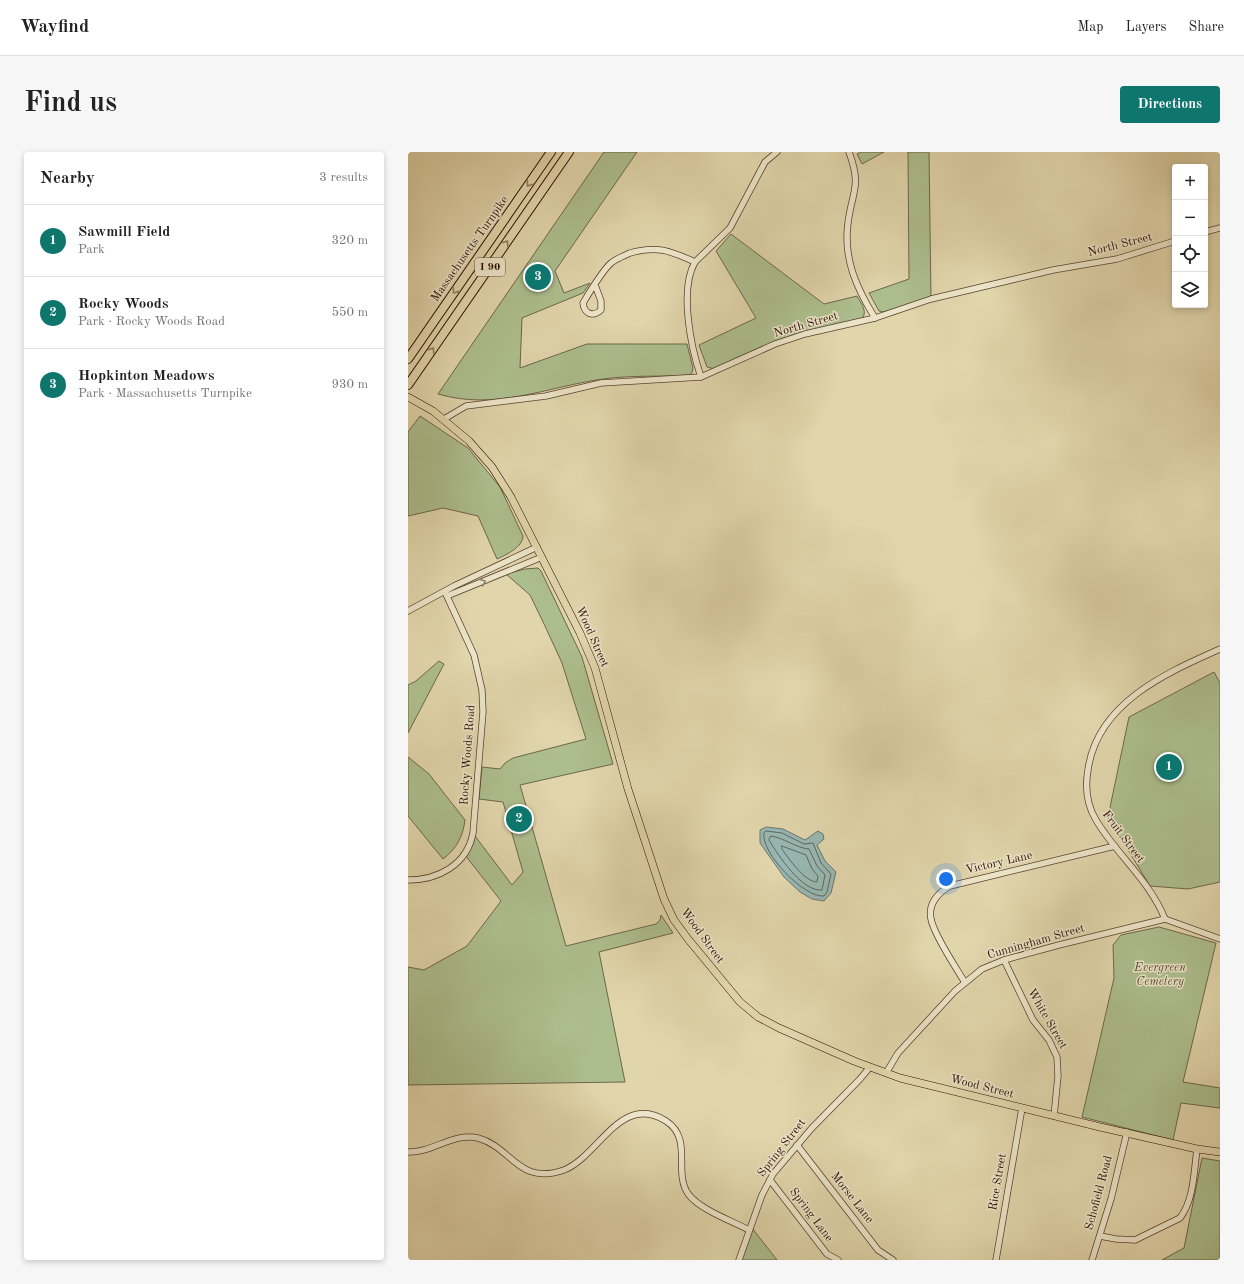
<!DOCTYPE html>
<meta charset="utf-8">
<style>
:root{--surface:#fff;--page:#f6f6f6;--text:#222;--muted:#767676;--line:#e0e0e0;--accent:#0f766e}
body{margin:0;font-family:"Old Standard TT",serif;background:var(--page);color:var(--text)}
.controls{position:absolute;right:12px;top:12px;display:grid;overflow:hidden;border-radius:4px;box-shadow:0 2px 6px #0003}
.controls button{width:36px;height:36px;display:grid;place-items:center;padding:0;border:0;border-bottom:1px solid var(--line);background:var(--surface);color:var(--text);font:20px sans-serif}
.you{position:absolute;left:538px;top:727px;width:14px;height:14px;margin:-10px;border:3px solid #fff;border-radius:50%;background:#1a73e8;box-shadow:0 0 0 6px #1a73e833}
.badge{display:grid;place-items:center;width:26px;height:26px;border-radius:50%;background:var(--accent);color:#fff;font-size:13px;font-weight:700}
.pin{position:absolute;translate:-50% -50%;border:2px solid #fff;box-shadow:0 1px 4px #0006}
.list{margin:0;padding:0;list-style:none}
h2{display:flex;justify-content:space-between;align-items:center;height:52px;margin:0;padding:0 16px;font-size:17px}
h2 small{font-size:13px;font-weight:400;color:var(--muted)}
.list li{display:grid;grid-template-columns:26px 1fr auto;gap:12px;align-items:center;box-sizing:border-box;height:72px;padding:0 16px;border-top:1px solid var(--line)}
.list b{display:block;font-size:15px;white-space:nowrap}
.list p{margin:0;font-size:13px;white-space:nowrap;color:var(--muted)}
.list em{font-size:13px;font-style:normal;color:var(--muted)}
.icon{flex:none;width:22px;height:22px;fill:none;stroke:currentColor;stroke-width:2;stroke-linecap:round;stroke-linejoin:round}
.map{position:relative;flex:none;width:812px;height:1108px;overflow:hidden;border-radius:4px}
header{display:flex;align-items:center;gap:24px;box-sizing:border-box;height:56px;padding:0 20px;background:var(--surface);border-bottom:1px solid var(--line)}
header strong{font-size:19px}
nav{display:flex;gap:22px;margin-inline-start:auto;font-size:14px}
.intro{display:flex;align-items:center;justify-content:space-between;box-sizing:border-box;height:96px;padding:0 24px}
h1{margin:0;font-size:28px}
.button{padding:10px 18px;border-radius:4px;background:var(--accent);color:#fff;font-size:14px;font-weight:700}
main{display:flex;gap:24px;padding:0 24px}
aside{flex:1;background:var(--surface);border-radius:4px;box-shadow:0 2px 6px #0003}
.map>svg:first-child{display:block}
.green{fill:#adbe8e;stroke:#6c674a}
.water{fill:#97b7b2;stroke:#6c746d}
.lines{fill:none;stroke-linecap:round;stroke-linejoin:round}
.shore{stroke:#62645c;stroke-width:1}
.minor-casing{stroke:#59412e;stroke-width:7}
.major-casing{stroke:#2c1005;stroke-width:8}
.highway-casing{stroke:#2c1005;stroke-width:10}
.minor{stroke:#ece4c8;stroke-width:5.5}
.major{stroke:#e1d5ab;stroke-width:7}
.highway{stroke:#e1d5ab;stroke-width:8}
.oneway{stroke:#907c60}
.oneway2{stroke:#968570}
.labels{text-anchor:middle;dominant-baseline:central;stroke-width:3;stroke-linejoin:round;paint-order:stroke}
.shield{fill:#ece4c8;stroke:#665040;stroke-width:1}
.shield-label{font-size:11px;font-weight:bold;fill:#2c1005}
.street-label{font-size:12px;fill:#2c1005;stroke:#ece4c8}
.park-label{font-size:12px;font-style:italic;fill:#594d35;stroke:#ece4c8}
</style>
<header>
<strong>Wayfind</strong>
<nav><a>Map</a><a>Layers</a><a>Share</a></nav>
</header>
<div class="intro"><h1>Find us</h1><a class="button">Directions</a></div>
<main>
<aside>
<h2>Nearby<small>3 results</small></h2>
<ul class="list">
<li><span class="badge">1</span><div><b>Sawmill Field</b><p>Park</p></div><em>320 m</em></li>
<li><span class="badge">2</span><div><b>Rocky Woods</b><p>Park · Rocky Woods Road</p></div><em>550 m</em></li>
<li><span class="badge">3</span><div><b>Hopkinton Meadows</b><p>Park · Massachusetts Turnpike</p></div><em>930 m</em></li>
</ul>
</aside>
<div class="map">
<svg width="812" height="1108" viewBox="0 0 812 1108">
<rect width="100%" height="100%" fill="#e1d5ab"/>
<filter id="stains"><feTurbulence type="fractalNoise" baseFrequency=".005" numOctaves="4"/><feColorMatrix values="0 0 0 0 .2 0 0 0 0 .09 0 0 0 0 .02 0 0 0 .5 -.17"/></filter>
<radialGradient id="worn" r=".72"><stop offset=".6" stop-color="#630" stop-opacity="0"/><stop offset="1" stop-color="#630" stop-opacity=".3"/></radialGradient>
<g class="green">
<path d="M196,0H229L147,119L156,141L182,131L175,141L114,166L112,216L179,192H279L285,216L284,221L281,223C253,225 223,223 195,227C138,235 88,259 30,242Z"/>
<path d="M453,0H476L454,12L449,2Z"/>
<path d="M500,0H521L523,147L475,160L471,159L461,141L501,127Z"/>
<path d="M323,82L416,152L449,144C453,152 460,159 454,167L376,186L307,217L299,215L291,193L348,166L308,99Z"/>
<path d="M12,264L60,296L92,335L115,384C115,395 98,403 89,407L70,364L35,356L0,364V280Z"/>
<path d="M130,416L133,419L174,505L205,612L112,633L158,794L248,772L252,768L253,763L265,781L191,800L217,930L0,933V815L16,818L59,794L93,749L57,703L67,684L104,733L115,720L95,650L71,647L74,615L92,617L97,611L105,606L178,587L154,511L137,474L122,443L98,422L117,417Z"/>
<path d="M31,509L36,512L0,581V533L8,529Z"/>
<path d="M806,520L812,531V730L780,737L742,734L700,665L721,565Z"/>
<path d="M0,605L21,622L57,668C55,685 48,697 35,707L0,664Z"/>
<path d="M751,775L808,791L775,930L812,936V956L773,951L765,988L674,965L706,826L705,793L713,783Z"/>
<path d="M794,1006L812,1009V1108H754L776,1096Z"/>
<path d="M344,1076L369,1108H333Z"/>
</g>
<path class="water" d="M358,675L375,677L397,688L410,679L415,682L416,687L409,693L417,709L428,720L423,741L416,749L404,747L392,740L376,725L352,691V678Z"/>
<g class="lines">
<g class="shore">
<path d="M358,679L374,681L396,692L405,691L413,711L423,722L419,740L416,744C396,746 352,700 356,681Z"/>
<path d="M363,684C377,686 388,696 401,697L409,714L417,723L414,738C394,740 370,703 361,688Z"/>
<path d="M374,694L398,703L404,717L410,724L409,730C397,730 380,706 374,697Z"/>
</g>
<defs>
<g id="minor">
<path d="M441,0C454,35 444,39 440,71C435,107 449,137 467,166"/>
<path d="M797,80L812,76"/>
<path d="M187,133L193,149V158C184,166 176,161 175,151C181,141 195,118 203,111C209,106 216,104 222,101C249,93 263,99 287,110"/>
<path d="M293,225C283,196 271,138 287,110L322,76L357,10L369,0"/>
<path d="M36,267L58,254L138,244L193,231L293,225L367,192L397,182L467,166L523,147L599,129L645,118L709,107L767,89"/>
<path d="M39,444L134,405"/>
<path d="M0,459L46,434L129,395"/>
<path d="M812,497C758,521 689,551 680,618C677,635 679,653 688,668C708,702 742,729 757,767L812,787"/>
<path d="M0,728C30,728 59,713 65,681L75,560L74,538L66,503L37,440"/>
<path d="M596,808L625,868L641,888L649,905L650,924L646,964"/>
<path d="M556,829C547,814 526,783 523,767C520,752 530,741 542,734L707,694"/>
<path d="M478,921L490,901L547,839L574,817L596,808L651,793L757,767"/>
<path d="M389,993L470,1098L485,1108"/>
<path d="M0,1000C24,1001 46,980 70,986C104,995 110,1034 156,1018C191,1004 213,940 258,969C286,987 264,1021 281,1043C293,1058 324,1069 341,1078"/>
<path d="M362,1028L419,1102L430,1108"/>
<path d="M692,1084L708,1087L727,1088L772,1066C786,1048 786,1019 789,997"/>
<path d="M331,1108L354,1043L365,1022L403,977L452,927L462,915"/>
<path d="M588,1108L614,956"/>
<path d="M684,1108L703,1047L719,980"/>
</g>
<path id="major" d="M0,245L25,259L61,289L84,315L103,345L172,481L187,516L220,637L256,747L266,768L280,787L332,850L350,865L371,876L446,909L492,926L692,975L789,997L812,1000"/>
<g id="highway">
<path d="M0,207L143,0"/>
<path d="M0,233L161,0"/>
</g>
</defs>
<use href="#minor" class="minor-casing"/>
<use href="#major" class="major-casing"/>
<use href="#highway" class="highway-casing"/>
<use href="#minor" class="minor"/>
<use href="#major" class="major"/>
<use href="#highway" class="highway"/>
</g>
<defs><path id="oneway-chevron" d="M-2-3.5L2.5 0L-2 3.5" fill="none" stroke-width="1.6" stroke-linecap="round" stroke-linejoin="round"/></defs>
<g class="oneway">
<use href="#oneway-chevron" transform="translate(121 32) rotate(124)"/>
<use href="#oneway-chevron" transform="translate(98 91) rotate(-56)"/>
<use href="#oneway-chevron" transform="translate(47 139) rotate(125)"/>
<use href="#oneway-chevron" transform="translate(24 198) rotate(-56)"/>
</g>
<use class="oneway2" href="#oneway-chevron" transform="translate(75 430) rotate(-23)"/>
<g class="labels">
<rect class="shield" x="67" y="106" width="30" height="18" rx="3"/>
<g class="shield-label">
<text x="82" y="115">I 90</text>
</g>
<g class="street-label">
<text transform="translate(712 93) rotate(-14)">North Street</text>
<text transform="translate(62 97) rotate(-55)">Massachusetts Turnpike</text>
<text transform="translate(398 173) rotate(-16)">North Street</text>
<text transform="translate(184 485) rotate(66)">Wood Street</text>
<text transform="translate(60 603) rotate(-86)">Rocky Woods Road</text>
<text transform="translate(715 685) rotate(53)">Fruit Street</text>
<text transform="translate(591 711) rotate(-13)">Victory Lane</text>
<text transform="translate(294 784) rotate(54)">Wood Street</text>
<text transform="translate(628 790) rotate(-16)">Cunningham Street</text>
<text transform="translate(639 867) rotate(60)">White Street</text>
<text transform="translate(574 935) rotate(14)">Wood Street</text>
<text transform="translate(374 996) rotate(-52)">Spring Street</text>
<text transform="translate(590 1030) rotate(-80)">Rice Street</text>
<text transform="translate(691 1041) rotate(-75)">Schofield Road</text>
<text transform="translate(444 1046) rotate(52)">Morse Lane</text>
<text transform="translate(403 1063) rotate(53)">Spring Lane</text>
</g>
<g class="park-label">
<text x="752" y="816">Evergreen<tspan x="752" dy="14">Cemetery</tspan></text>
</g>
</g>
<rect width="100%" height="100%" filter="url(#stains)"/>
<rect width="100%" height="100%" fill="url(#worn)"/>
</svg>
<div class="controls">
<button>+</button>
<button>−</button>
<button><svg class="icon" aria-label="locate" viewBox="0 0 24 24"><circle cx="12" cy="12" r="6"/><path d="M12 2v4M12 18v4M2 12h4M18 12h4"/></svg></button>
<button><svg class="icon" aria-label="layers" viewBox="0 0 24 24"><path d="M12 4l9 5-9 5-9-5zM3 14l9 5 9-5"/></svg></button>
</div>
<div class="you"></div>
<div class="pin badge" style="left:761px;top:615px">1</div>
<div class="pin badge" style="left:111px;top:667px">2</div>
<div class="pin badge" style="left:130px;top:125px">3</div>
</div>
</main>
